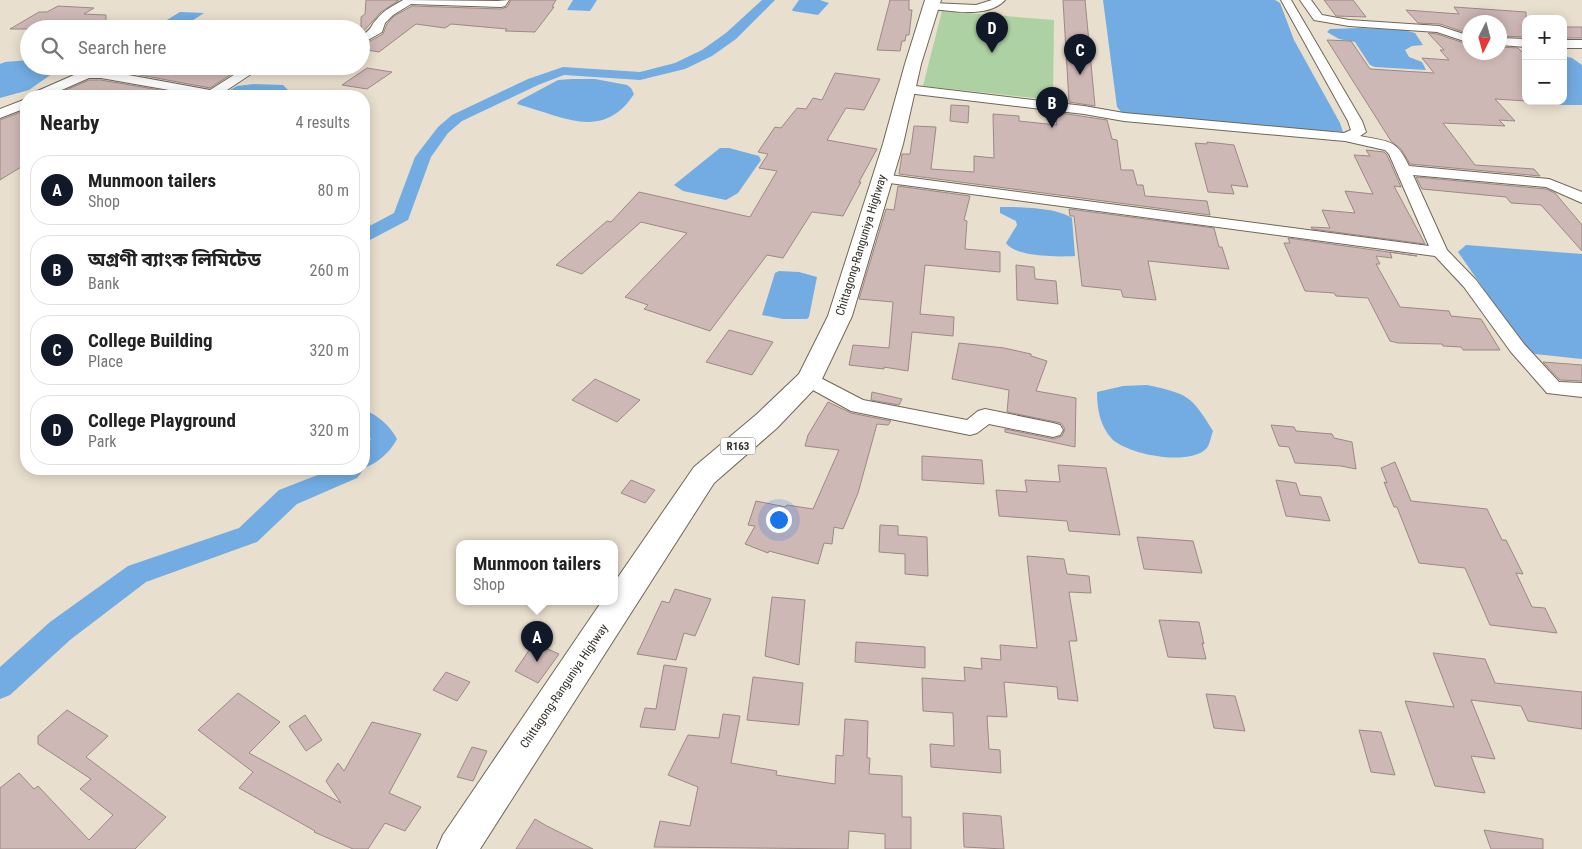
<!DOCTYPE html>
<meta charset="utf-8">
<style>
:root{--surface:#fff;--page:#f2f2f2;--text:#222;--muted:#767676;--line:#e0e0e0;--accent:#111827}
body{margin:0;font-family:"Roboto Condensed","Noto Sans Bengali",sans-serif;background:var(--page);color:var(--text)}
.controls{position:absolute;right:15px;top:15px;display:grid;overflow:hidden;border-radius:10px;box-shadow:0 2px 12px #0003}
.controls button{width:45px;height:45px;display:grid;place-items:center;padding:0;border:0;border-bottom:1px solid var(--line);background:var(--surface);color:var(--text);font:25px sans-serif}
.compass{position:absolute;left:1462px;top:15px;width:45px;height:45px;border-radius:50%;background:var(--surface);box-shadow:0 2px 12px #0003;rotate:186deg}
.you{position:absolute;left:778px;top:519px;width:18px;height:18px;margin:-12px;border:4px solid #fff;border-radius:50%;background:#1a73e8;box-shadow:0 0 0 8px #1a73e833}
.badge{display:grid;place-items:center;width:32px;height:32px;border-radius:50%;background:var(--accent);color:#fff;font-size:16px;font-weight:700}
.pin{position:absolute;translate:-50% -41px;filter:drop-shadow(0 1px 2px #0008)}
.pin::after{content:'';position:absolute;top:26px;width:18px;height:15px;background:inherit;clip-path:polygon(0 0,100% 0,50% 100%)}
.popup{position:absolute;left:456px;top:540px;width:162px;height:65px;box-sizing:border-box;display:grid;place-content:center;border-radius:10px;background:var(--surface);filter:drop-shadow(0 1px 4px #0005);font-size:16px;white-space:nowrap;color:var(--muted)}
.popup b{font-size:19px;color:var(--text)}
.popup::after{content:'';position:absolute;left:50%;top:100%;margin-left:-10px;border:10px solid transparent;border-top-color:var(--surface)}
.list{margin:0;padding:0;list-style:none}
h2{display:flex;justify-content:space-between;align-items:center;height:65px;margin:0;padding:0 20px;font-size:21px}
h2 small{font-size:16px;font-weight:400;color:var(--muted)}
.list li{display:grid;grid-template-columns:32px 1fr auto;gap:15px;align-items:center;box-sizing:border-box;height:70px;margin:0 10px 10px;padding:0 10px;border:1px solid var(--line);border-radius:20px}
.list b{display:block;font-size:19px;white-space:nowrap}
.list p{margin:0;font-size:16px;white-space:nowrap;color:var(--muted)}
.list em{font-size:16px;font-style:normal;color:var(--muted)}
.icon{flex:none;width:28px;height:28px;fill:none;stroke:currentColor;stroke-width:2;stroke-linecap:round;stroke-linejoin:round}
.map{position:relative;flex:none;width:1582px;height:849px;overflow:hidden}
.search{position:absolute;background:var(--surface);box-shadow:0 2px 12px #0003;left:20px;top:20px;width:350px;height:55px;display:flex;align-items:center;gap:12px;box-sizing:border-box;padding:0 18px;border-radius:28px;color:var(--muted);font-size:19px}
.panel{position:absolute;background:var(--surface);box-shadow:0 2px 12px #0003;left:20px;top:90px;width:350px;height:385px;border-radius:20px}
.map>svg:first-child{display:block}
.green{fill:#add1a3}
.water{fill:#72ace2}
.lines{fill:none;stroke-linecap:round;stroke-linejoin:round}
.canal{fill:#72ace2;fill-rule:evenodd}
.building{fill:#ceb8b6;stroke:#9c8886}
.street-casing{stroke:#706758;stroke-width:2}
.primary-casing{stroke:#706758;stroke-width:2}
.street{fill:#fff;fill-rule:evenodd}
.primary{fill:#fff;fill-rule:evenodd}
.labels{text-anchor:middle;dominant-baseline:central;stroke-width:4.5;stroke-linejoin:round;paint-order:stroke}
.shield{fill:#fff;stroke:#726f6b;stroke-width:1}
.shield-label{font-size:11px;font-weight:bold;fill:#35312b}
.street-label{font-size:12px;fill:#35312b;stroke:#fff}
</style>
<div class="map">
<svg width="1582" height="849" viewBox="0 0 1582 849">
<rect width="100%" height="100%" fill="#e9dfce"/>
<path class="green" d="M942,11L1054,20L1053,100L923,86Z"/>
<g class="water">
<path d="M573,0H597L590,11L567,10Z"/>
<path d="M799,0H820L829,3L818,15L793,11L792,10Z"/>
<path d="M1103,0H1275L1280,3L1294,40L1340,123L1343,132L1238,126L1123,114L1117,107Z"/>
<path d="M180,12L204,13L181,28H159L157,26Z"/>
<path d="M248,23H286L293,26L290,29H237L243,24Z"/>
<path d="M1360,28L1404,30L1415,33L1423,45L1412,46L1405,50L1409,57L1422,62L1426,70L1375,67L1370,65L1355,42L1339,39L1327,32L1330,29Z"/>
<path d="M1563,56L1572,58L1582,65V105H1557L1553,101H1563Z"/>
<path d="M29,60V66H56V71L29,90L0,98V64L5,62Z"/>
<path d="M572,79H595L627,85L631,88L634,94C603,142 562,116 517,104L519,101L558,80Z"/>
<path d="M254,84L283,85L288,90L281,96H220L237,86Z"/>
<path d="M720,148H729L759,156L761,160L738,193L726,200L683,191L674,185Z"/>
<path d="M1000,207C1019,207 1056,207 1072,218L1075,256C1059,257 1015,257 1006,243L1017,225L1016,221L1000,213Z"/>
<path d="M1466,245L1582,254V359L1535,354L1525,348L1458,252Z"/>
<path d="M779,271L799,272L817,277L809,317L807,319H783L762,315L775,273Z"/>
<path d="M1147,385C1188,394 1191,395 1213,431C1211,436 1210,445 1206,449C1188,466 1129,455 1112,439C1100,426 1097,409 1097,392L1123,386Z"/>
</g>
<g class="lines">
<g class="canal">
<path d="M762,0H775L736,39L712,56L685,69L640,80L564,75L538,85L462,121L448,133L431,157L408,220L370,240L364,241V229L394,213L415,157L438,127L452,115L528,79L563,67L640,72L675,63L702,50L726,33Z"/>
<path d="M364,410C377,414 391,427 397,439C391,451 377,464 364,468V446L371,439L364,431Z"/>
<path d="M333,469H364L357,478L297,504L257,542L146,582L70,640L10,695L0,699V667L50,622L128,566L239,528L279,490Z"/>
</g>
</g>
<g class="building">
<path d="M366,0H399L381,12L361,34V17L365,14Z"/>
<path d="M511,0H556L552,7H554L535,32L505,31L507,29L451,24L445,28L416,24L379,52L361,49V46L383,34L387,24L394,16L412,6L501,9L507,7Z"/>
<path d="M890,0H909V10H912L909,35H906L905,41H902L900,51L877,50Z"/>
<path d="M1063,0H1085L1095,106L1069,102Z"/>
<path d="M1324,0H1353L1366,17L1336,16Z"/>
<path d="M58,6L94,8L84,14L106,15V29H10L39,12H47Z"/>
<path d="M1454,7L1526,12V37L1500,36V22H1470V34L1440,24L1418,23L1406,10L1459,14Z"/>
<rect x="1563" y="27" width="19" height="11"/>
<path d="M1428,33L1437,34L1470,45V52H1500V47L1518,48L1526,56V101L1495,99L1515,121L1499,120L1505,126L1443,123L1475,165L1534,169L1540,176L1410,164L1401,149L1391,141L1327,40L1351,41L1370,69L1434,73L1422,58L1449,60L1440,50H1444Z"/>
<path d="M109,66H244L210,88L108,69Z"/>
<path d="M367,68L392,72L367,89L342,85Z"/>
<path d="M835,73L880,79L864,110L846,108L827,140L877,149L859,182H861L843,216L812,212L783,258L767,255L710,331L644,309L648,305L625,297L687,233L641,222L582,274L556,265L607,221L611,222L639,192L750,217L777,171L759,168L768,154L758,152L775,127L781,128L797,108L806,109L813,98L822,100Z"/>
<path d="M89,80H101L194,96H52Z"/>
<path d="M951,105L969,106L968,123L950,121Z"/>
<path d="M26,110V164L0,180V120Z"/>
<path d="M1054,112L1107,120L1112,139L1117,140L1121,170H1133L1137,185H1143L1145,196L1207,201L1210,215L899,174L902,154H910L914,126L936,127L931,169L974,172V156L994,158L993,114L1019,116V121L1057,125Z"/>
<path d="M1207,142L1234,145L1248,187L1231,185L1234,194L1208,192L1195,143L1207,144Z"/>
<path d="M1366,150L1384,152L1387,155L1401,187L1394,186L1425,244L1312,229L1311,227L1330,228L1322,210L1355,213L1345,191L1373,194L1354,155L1370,156Z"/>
<path d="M1416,177L1546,189L1555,193L1582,225V251L1541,205L1511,203L1506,197L1422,189Z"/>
<path d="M898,186L970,196L964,220L967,221L965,249L1000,252V272L925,265L920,314L954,317L953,336L912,332L908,371L884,367V369L849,365L853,345L889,348L893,302L859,299L886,209L894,210Z"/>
<path d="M1069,209L1214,228L1219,247H1222L1229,269L1148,261L1156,300L1123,297L1121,290L1082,286L1074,216H1070Z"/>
<path d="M1288,238L1417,256L1390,252L1392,258L1376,256L1380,264H1376L1400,307L1449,311L1451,316L1481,319L1500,350H1463L1461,347L1443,346L1442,344L1398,343L1390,341L1368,298L1336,296L1334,293L1305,291L1284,243H1290Z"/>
<path d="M1016,265L1034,267L1035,279L1056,281L1058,304L1017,300Z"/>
<path d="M729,330L773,342L752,375L706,362Z"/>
<path d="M959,343L1004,348L1031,354V356L1047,361L1036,391L1076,398L1075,447L1005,432V429L1054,439L1062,436L1065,429L1061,423L1007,412L1009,390L952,379Z"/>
<path d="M1543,362L1582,365V381L1560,380Z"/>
<path d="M595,379L640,400L617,422L572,400Z"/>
<path d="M872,392L902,399L899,405L871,400Z"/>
<path d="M828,402L851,413L891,421L888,425L877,424L858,493L843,529L834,527L832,544L824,543L818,564L769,551L768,553L745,544L755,526L748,525L756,501L786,507L787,505L813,509L839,450L805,446L808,435Z"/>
<path d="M1271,425L1294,427L1296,431L1332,434L1334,438L1352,442L1356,469L1341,466L1295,463L1289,447L1279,446Z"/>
<path d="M922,456L982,460L984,484L922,480Z"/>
<path d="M1395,462L1411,501L1487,509L1502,540H1506L1523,574L1516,573L1532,607L1545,608L1557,633L1490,625L1465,568L1419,563L1397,507H1394L1384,482L1387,483L1381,468Z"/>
<path d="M1058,465L1106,468L1120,535L1069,531L1067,521L999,516L996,490L1027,492L1025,480L1060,482Z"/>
<path d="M631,480L655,490L645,503L621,493Z"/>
<path d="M1276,480L1296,483L1300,495L1321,497L1330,521L1286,516Z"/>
<path d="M880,525L898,526V535L927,537L928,576L905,574V554L879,552Z"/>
<path d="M1137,537L1193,541L1202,573L1144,569Z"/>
<path d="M1027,556L1064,559L1067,574L1089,576L1091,593L1069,592L1077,641H1069L1078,701L1058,699L1057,687L1004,682L1007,717L987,716L989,749L1000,750L1001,773L931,767L930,744L954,746L953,713L923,711L922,678L965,681L964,667L982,669L981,658L1001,660L1000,645L1037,648Z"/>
<path d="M675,589L711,599L695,636L684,633L676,660L637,654L662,601L669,603Z"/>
<path d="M772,597L805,600L799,665L765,656Z"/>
<path d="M1159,620L1199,622L1204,644L1202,643L1206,659L1168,657Z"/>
<path d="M856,642L925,647V668L855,662Z"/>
<path d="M534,643L559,654L538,683L515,671Z"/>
<path d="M1433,653L1485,659L1495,683L1582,692V729L1528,721L1521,706L1471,700L1495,759L1471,756L1485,793L1435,786L1405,701L1454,707Z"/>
<path d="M664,665L687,668L675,730L640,727L645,708L656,709Z"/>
<path d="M446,672L470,682L457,701L433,690Z"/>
<path d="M753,677L803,683L799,725L747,720Z"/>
<path d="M238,693L280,722L249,753L341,803L326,781L338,763L344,771L372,722L421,734L389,793L421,807L405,831L385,823L368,849H353L314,832L315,831L239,788L253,772L198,730Z"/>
<path d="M1206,694L1235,696L1245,731L1214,728Z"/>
<path d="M67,710L108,736L86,757L166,817L135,849H0V788L19,773L34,789L38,786L89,840L113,815L80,789L91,779L38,744V736Z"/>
<path d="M723,714L740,716L731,763L777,771L776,775L835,784L836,755L843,756L845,719L868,721L867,758H870L869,774L902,776V817H911V849H885V834L849,831L848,849L654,847L660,821L690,826L698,787L668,775L688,735L719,738Z"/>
<path d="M305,715L322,740L306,751L289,726Z"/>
<path d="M1359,730L1381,732L1395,775L1371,772Z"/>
<path d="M472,747L487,751L473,781L457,777Z"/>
<path d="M963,813L1001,816L1004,849L964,847Z"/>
<path d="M535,819L545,825L593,849H516Z"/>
<path d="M1484,830L1543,839V849H1491Z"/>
</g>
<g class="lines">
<defs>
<g id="street">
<path d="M403,0L498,1L509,0L505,6L501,7L411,4L393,15L385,23L382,32L361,44V36C374,28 369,27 377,19C384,10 393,6 403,0Z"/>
<path d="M992,0H1005C989,18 953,11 931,9L925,6L931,3L976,5Z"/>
<path d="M1281,0H1291L1362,121L1366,132L1360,136C1388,142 1396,138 1409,166L1549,179L1582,192V203L1546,187L1413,175L1447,250L1476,280L1524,344L1559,382L1582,383V397L1547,393L1511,352L1464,287L1435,256L882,182L877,181L875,178L877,175L882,174L1429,246L1389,154L1385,150L1345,141L1124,121L1084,114L907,93L901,89L907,85L1084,106L1124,113L1344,133L1351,130L1348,121Z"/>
<path d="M1300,0H1311L1322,15L1349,20L1439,26L1470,36V43L1437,32L1349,26L1314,20Z"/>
<path d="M1500,38L1526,39V47L1500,45Z"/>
<rect x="1563" y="40" width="19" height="8"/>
<path d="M248,66H263L218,96H203L101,78H89L48,96H31L33,93L83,71L101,70L210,90Z"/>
<path d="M26,99V108L0,118V109Z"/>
<path d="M809,372L863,400L967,420L978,411L985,409L1053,423L1060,425L1063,430L1060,435L1053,437L989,424L977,433L970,435L851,411L802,384L799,379L802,374Z"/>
</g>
<path id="primary" d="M925,0H941L921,64L903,144L852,316L822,379L818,385L777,428L714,483L480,849H437L443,835L602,601H614V583L694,467L757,414L799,374L828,316L883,144L905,64Z"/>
</defs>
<use href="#street" class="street-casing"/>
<use href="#primary" class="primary-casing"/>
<use href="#street" class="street"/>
<use href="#primary" class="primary"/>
</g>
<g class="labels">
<rect class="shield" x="720.5" y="437.5" width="35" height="17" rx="4"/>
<g class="shield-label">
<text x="738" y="446">R163</text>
</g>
<g class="street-label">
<text transform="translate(861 245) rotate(-73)">Chittagong-Ranguniya Highway</text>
<text transform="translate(564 686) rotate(-56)">Chittagong-Ranguniya Highway</text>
</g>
</g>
</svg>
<div class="controls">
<button>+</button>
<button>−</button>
</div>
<svg class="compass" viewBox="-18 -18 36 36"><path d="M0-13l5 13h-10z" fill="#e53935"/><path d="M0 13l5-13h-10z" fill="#767676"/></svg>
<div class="you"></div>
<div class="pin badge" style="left:537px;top:662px">A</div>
<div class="popup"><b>Munmoon tailers</b>Shop</div>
<div class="pin badge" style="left:1052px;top:128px">B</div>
<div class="pin badge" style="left:1080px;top:75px">C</div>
<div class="pin badge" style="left:992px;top:53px">D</div>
<div class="search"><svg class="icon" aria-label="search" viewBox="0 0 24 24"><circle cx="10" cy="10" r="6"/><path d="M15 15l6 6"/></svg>Search here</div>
<section class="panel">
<h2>Nearby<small>4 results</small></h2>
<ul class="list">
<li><span class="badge">A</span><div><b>Munmoon tailers</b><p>Shop</p></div><em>80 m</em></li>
<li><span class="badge">B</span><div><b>অগ্রণী ব্যাংক লিমিটেড</b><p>Bank</p></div><em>260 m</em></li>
<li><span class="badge">C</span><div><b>College Building</b><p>Place</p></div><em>320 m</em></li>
<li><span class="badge">D</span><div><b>College Playground</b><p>Park</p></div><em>320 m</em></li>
</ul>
</section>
</div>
